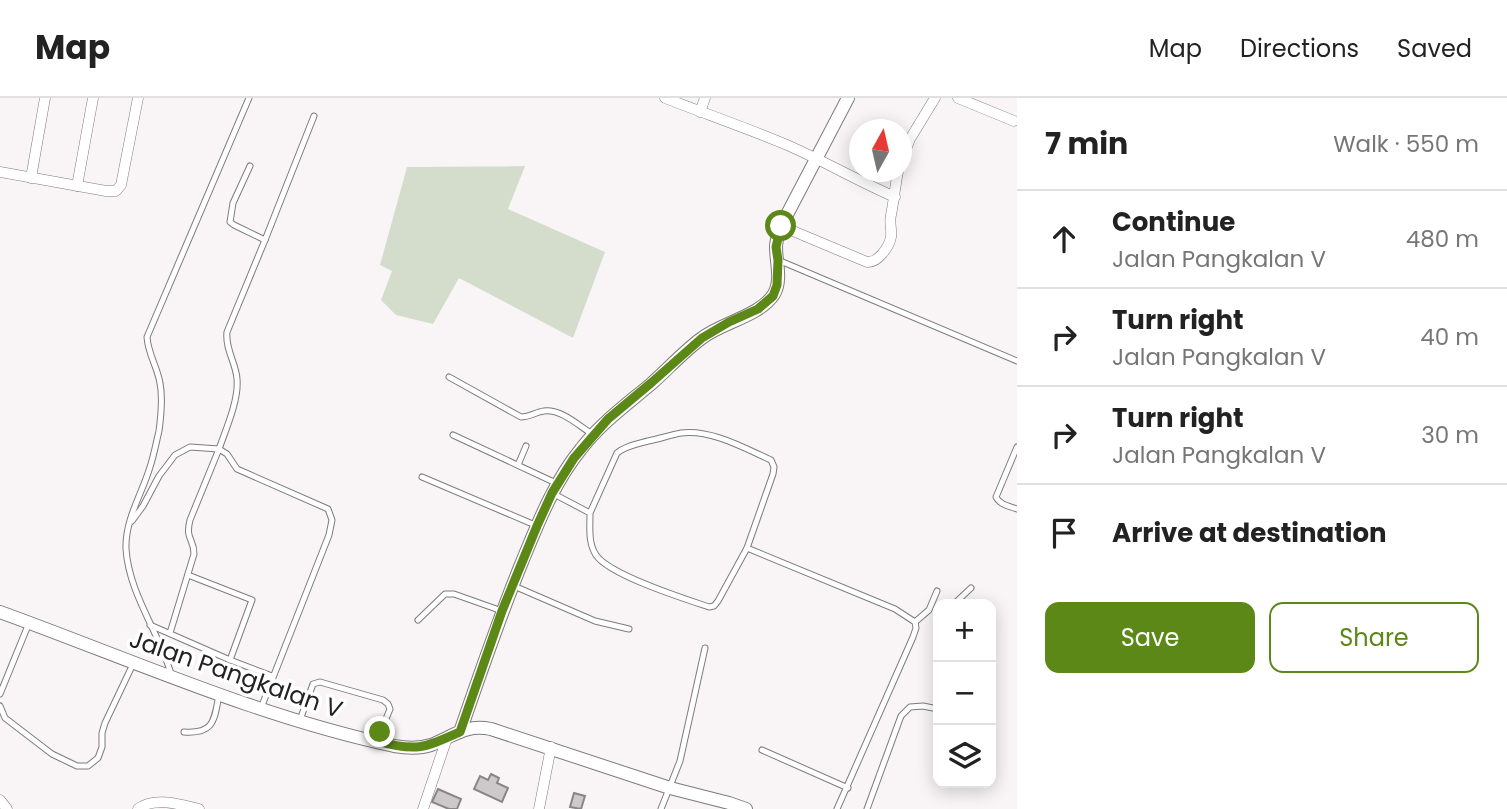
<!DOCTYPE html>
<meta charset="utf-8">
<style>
:root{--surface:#fff;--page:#f6f6f6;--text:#222;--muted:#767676;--line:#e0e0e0;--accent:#5c8818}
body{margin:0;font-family:Poppins,sans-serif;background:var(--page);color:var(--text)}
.controls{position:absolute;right:21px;bottom:21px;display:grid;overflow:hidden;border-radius:14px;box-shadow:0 4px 18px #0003}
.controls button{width:63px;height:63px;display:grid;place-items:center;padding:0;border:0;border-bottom:2px solid var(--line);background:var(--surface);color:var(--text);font:35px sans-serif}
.compass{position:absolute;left:849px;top:21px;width:63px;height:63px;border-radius:50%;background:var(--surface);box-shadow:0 4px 18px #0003;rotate:8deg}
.stop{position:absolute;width:21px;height:21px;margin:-16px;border:5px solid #5c8818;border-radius:50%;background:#fff}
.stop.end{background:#5c8818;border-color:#fff;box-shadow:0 2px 7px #0008}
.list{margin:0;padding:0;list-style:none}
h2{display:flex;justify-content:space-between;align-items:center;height:91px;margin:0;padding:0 28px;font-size:30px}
h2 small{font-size:23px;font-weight:400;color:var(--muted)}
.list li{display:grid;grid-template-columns:46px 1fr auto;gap:21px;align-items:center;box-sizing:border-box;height:98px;padding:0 28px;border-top:2px solid var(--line)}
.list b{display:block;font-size:26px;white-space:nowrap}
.list p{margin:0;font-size:23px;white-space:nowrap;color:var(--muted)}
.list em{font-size:23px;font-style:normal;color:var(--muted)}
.actions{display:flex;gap:14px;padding:21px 28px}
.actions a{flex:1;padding:16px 0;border:2px solid var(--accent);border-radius:14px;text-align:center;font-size:24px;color:var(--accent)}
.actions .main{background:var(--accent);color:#fff}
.icon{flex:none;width:38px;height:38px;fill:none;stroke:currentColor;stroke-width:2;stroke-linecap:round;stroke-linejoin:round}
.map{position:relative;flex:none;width:1017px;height:711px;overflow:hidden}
header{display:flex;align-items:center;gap:42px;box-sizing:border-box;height:98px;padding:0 35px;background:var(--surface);border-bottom:2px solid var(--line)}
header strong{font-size:33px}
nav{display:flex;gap:38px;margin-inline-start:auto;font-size:24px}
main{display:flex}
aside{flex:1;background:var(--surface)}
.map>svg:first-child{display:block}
.green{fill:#d4ddcc}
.building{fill:#cdc9cb;stroke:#898687;stroke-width:2}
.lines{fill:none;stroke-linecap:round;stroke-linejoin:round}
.service-casing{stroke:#7f7b7c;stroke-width:7}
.minor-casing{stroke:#7f7b7c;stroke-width:11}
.tertiary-casing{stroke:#7f7b7c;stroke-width:14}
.service{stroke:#fff;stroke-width:5}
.minor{stroke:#fff;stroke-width:10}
.tertiary{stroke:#fff;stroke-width:12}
.route{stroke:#5c8818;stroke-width:9}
.labels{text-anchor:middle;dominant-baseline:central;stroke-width:7;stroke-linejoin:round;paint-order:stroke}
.street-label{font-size:24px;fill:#232122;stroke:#fff}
</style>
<header>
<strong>Map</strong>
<nav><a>Map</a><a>Directions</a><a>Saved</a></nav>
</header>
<main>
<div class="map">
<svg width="1017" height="711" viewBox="0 0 1017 711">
<rect width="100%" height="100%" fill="#f9f5f6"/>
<path class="green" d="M525,68L508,111L605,154L573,240L459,180L433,226L396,217L381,202L392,173L380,167L407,69Z"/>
<g class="building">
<path d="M491,676L499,680L497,685L508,690L502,704L474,691L480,678L488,682Z"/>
<path d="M438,691L461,701L457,711H449L432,704Z"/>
<path d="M574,695L585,698L581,711L570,709Z"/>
</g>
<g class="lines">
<defs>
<g id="service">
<path d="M250,68L233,105L230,124L234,127L265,142"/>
<path d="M778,162L1017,263"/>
<path d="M449,279L521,319C530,319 536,314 544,313C561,311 578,327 592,336"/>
<path d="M453,337L558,386"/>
<path d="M1017,349L996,399C1000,407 1009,408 1017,411"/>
<path d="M518,367L526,348"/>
<path d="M422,379L535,427"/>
<path d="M552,395L590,415C590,430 588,445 596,457C609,477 685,501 709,509L714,508L718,503L747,450L773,376L774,369L771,362C744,350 711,331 681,335C670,337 659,341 648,343C637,346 625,348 617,355L590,415"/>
<path d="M132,423L143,408L159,378L175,357L190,349L219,351C226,331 239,302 237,281C236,265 225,251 227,234L265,142L314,18"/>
<path d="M747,450L895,511L915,524L916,530L913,539L837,711"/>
<path d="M514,488L595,523L629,531"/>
<path d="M954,506L971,490"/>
<path d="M418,522L445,496H454L502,513"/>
<path d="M915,524L929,512L937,493"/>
<path d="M150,527L230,562L252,502L188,477"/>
<path d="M170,535L194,456C194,440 185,442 190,422L219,351L227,356L237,371L328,411L332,422L329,437L261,610"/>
<path d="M230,562L272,578"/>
<path d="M171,576C159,534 129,496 126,451C125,421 142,396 150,369C154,357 156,345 159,333C161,318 163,300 160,285C157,268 148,256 147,239L249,0"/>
<path d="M0,596L29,525"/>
<path d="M0,608L5,620L52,656L77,668H88L98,660L102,649V635L105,625L134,564"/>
<path d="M300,622L313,586L320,584L383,602L388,606L390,611L377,643"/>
<path d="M184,634C214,636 214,623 219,597"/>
<path d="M762,652L848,690"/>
<path d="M661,711L680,663L705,550"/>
<path d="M867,711L901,618L910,609L923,608L938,611"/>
</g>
<g id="minor">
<path d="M665,0C706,16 747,30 787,47C824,63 858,83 895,99"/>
<path d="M958,0L1014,23"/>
<path d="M700,14L705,0"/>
<path d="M902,61L910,41L935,0"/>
<path d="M0,74L106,93H116L121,87L138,0"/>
<path d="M31,80L45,0"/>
<path d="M77,88L93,0"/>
<path d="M781,128L867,164C878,165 889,149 891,139C892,131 889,124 891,117C894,102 895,88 898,74"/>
<path d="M0,702L7,711"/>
<path d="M138,711C154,698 182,707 199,711"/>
<path d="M423,711L447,640"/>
<path d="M539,711L551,649"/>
</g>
<g id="tertiary">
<path d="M0,514C130,561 258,619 394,648C406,650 419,651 431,647C454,638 465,626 491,631L670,690L729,705L746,711"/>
<path d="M460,634C480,576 499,520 522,464C538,425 554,384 581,351C601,325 626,307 651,286C668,271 684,253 702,240C723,224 760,218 774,196C782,182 776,164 776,149C776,142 779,135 781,128L848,0"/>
</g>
</defs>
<use href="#service" class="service-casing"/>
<use href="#minor" class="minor-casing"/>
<use href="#tertiary" class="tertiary-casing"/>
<use href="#service" class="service"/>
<use href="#minor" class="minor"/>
<use href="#tertiary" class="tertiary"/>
</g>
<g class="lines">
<path class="route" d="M380,634L377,643C416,654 424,650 460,634L502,513L537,428L552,395L574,360L608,321L651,285L702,240L729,224L758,211L773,198L777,187L778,162L776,149L781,128"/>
</g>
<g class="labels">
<g class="street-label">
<text transform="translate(236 576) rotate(19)">Jalan Pangkalan V</text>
</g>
</g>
</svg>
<div class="controls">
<button>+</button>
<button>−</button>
<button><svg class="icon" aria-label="layers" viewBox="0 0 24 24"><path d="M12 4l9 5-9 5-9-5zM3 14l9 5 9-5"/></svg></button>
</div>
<svg class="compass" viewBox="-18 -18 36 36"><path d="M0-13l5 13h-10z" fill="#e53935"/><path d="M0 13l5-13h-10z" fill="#767676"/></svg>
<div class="stop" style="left:781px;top:128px"></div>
<div class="stop end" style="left:380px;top:634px"></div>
</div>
<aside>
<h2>7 min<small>Walk · 550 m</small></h2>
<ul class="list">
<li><svg class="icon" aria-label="ahead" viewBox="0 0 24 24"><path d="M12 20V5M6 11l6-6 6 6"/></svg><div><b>Continue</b><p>Jalan Pangkalan V</p></div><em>480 m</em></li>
<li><svg class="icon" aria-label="right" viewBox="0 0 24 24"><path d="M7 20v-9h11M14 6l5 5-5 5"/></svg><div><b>Turn right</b><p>Jalan Pangkalan V</p></div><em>40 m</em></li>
<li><svg class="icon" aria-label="right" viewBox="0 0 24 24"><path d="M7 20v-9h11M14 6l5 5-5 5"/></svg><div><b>Turn right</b><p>Jalan Pangkalan V</p></div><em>30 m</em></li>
<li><svg class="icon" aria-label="arrive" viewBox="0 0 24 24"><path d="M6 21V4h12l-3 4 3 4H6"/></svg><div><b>Arrive at destination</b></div></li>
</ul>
<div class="actions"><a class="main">Save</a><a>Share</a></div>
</aside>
</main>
